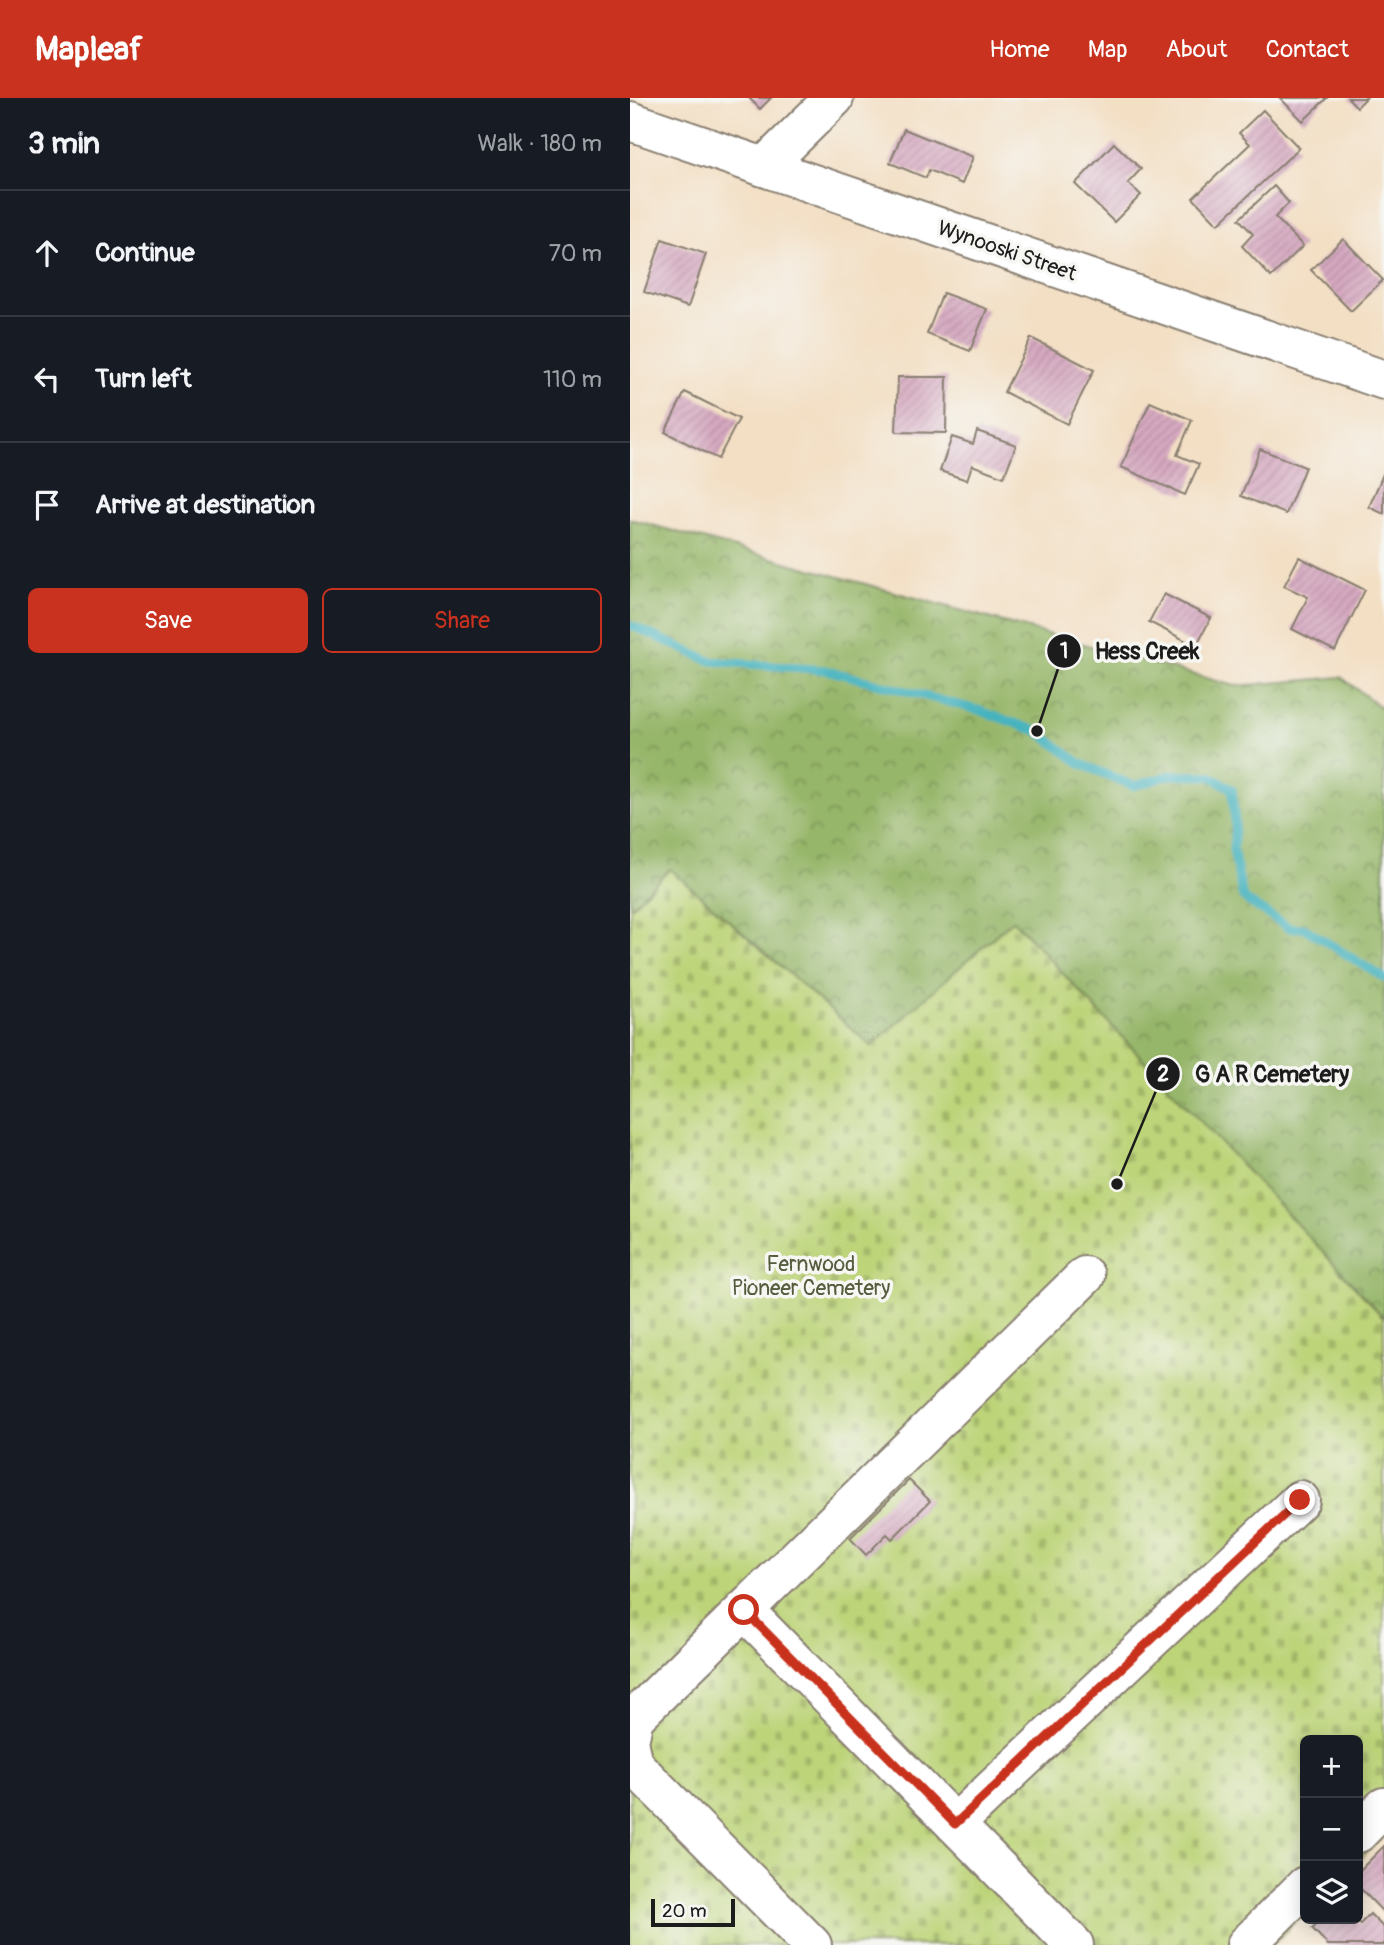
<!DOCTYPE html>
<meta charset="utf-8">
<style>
:root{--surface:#171b24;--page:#242831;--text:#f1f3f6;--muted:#9ea1a6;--line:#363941;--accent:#c8321e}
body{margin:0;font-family:Pangolin,sans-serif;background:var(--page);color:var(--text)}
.controls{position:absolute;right:21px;bottom:21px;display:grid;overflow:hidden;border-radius:10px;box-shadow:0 4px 18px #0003}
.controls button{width:63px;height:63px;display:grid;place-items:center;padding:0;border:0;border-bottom:2px solid var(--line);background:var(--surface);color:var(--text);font:35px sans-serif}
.scale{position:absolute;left:21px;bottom:18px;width:84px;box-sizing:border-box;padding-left:7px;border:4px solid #1c1c1c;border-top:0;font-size:19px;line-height:24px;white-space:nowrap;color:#1c1c1c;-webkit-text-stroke:5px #f6f6f2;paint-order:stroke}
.stop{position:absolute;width:21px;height:21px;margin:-16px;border:5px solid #c8321e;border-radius:50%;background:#fff}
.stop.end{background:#c8321e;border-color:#fff;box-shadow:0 2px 7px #0008}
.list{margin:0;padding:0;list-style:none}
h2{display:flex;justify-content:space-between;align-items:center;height:91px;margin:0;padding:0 28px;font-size:30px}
h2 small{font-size:23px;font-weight:400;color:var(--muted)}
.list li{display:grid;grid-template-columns:46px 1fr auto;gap:21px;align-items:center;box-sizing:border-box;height:126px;padding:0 28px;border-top:2px solid var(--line)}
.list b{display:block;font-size:26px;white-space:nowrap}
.list em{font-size:23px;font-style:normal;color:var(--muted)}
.actions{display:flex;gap:14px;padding:21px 28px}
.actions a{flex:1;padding:16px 0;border:2px solid var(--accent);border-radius:10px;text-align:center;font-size:24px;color:var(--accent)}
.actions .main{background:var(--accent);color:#fff}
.icon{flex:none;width:38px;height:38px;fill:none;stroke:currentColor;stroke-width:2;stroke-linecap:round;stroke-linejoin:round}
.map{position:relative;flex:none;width:754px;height:1847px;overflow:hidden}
header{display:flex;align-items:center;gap:42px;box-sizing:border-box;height:98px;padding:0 35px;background:var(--accent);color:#fff}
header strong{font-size:33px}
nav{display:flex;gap:38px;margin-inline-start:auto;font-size:24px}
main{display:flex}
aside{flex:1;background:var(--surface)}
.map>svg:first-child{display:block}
.forest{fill:url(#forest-crowns);stroke:#596942;stroke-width:2}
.cemetery{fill:url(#cemetery-stones);stroke:#6c784a;stroke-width:2}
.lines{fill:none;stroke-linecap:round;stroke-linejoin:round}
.stream{stroke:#41b0bc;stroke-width:9}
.building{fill:url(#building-hatch)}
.minor-casing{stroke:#887e70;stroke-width:42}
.major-casing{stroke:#887e70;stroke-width:42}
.minor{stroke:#fff;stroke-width:38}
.major{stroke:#fff;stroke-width:38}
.route{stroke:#c8321e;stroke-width:9}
.labels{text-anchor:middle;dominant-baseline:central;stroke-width:7;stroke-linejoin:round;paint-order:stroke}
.street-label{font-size:21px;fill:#1c1c1c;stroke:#f6f6f2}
.park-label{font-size:21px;fill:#545c3d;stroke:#f6f6f2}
.leader{fill:none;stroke:#1c1c1c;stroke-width:2.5}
.callout-dot{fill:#1c1c1c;stroke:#f6f6f2;stroke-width:2.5}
.mark-label{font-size:21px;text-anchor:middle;font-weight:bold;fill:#fff}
.callout-label{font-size:23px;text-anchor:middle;font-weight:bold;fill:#1c1c1c;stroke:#f6f6f2;stroke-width:7;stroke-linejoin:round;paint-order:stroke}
</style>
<header>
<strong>Mapleaf</strong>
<nav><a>Home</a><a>Map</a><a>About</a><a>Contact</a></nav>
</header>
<main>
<aside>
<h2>3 min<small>Walk · 180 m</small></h2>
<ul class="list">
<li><svg class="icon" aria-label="ahead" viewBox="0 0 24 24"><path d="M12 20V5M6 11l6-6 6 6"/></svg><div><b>Continue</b></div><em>70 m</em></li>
<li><svg class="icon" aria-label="left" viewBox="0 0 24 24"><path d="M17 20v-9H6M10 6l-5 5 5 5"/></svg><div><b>Turn left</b></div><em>110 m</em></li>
<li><svg class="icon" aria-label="arrive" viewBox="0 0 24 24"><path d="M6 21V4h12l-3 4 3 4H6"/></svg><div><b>Arrive at destination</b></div></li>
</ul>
<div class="actions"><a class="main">Save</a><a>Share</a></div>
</aside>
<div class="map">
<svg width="754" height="1847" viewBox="0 0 754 1847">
<defs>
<pattern id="forest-crowns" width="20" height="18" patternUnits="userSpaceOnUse" patternTransform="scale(1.75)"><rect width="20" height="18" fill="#96b669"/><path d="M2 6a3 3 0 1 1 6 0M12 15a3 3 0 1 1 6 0" fill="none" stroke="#7a9356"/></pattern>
<pattern id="cemetery-stones" width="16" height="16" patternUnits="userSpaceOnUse" patternTransform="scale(1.75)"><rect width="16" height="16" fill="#bdd479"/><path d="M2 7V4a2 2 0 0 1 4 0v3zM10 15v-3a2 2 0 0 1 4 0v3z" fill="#a2b568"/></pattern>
<pattern id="building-hatch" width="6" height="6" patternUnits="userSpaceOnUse" patternTransform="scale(1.75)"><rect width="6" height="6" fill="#d5a8c0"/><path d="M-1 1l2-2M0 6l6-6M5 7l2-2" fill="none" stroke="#b690a4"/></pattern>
</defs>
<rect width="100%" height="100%" fill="#f6f6f2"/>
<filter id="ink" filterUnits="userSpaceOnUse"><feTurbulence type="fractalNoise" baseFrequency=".0143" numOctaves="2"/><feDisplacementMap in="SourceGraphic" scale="14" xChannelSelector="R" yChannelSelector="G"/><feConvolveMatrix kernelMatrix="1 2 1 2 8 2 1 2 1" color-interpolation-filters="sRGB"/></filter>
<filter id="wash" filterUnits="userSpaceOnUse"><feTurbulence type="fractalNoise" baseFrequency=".00686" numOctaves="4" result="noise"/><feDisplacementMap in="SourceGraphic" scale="28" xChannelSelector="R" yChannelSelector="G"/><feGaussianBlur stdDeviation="1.57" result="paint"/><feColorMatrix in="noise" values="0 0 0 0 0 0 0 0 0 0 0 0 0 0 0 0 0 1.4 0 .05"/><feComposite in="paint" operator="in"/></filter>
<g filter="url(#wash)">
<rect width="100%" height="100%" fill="#f3dfc4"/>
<path class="forest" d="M0,421L605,588L711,579L754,612V1220L383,822L241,948L40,771L0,810Z"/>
<path class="cemetery" d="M40,771L241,948L383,822L754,1220V1737L728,1763V1642H675V1814L642,1847H0V810Z"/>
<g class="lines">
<path class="stream" d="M0,527L80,563L196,572L348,612L407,633L451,666L504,688L541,677L580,678L602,691L605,726L603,752L613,800L659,830H674L754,880"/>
</g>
<g id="blocks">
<g class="building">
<path d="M119,0H141L130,11Z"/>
<path d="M650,0H697L673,23Z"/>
<path d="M718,0H736L727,9Z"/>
<path d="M633,12L669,50L588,126L563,100L620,46L609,35Z"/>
<path d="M274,31L343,59L332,86L299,72L296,80L260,65Z"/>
<path d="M484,45L511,71L498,85L511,97L484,124L445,86Z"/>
<path d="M644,88L659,105L645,119L673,148L641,179L612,148L623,136L609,121Z"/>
<path d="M32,141L76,156L58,209L14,194Z"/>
<path d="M713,141L753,182L721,213L681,172Z"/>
<path d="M313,195L357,211L340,253L297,236Z"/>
<path d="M401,240L464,272L437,326L374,294Z"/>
<path d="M268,279H317L316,335L266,334Z"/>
<path d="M55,294L109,321L88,361L35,334Z"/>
<path d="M520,304L562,322L547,357L569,366L555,397L491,369Z"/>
<path d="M347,333L386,347L374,379L342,367L337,382L310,373L322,339L343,346Z"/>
<path d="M630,351L675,369L656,416L611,398Z"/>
<path d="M754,374V416L739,409Z"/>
<path d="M669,459L735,492L705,553L662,531L678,499L654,488Z"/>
<path d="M534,496L581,520L566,548L519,524Z"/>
<path d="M279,1382L300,1403L262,1441L257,1436L236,1457L220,1440Z"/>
<path d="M754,1748V1815L728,1788V1774Z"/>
<path d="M740,1816L754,1830V1847H698L682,1830L692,1821H725L730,1826Z"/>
</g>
</g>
</g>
<g filter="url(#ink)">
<use href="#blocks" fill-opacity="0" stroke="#887e70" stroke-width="2"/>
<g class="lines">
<defs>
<g id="minor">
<path d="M134,69L204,0"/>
<path d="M114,1512L444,1847"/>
<path d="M0,1639L4,1620L455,1178"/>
<path d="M0,1652L3,1666L182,1847"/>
<path d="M325,1726L670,1402"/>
<path d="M728,1735L754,1709"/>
<path d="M616,1847L675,1788"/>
</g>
<path id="major" d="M0,23L754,282"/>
</defs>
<use href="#minor" class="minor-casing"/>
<use href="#major" class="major-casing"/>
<use href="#minor" class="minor"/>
<use href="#major" class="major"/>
</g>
</g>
<g class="lines" filter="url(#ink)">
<path class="route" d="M114,1512L325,1726L670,1402"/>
</g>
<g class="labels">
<g class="street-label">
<text transform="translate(377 153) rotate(19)">Wynooski Street</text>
</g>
<g class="park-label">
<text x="181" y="1166">Fernwood<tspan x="181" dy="24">Pioneer Cemetery</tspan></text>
</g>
</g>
<path class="leader" d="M407 633L434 553M487 1086L533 976"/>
<g class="callout-dot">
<circle cx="407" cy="633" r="7"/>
<circle cx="487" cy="1086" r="7"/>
<circle cx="434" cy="553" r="18"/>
<circle cx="533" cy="976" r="18"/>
</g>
<g class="mark-label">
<text x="434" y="560">1</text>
<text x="533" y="983">2</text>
</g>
<g class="callout-label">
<text x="517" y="561">Hess Creek</text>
<text x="642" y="984">G A R Cemetery</text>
</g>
</svg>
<div class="controls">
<button>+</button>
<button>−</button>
<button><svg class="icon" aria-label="layers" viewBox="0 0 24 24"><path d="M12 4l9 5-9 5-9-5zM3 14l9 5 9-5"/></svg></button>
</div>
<div class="scale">20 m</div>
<div class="stop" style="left:114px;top:1512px"></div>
<div class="stop end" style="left:670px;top:1402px"></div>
</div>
</main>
